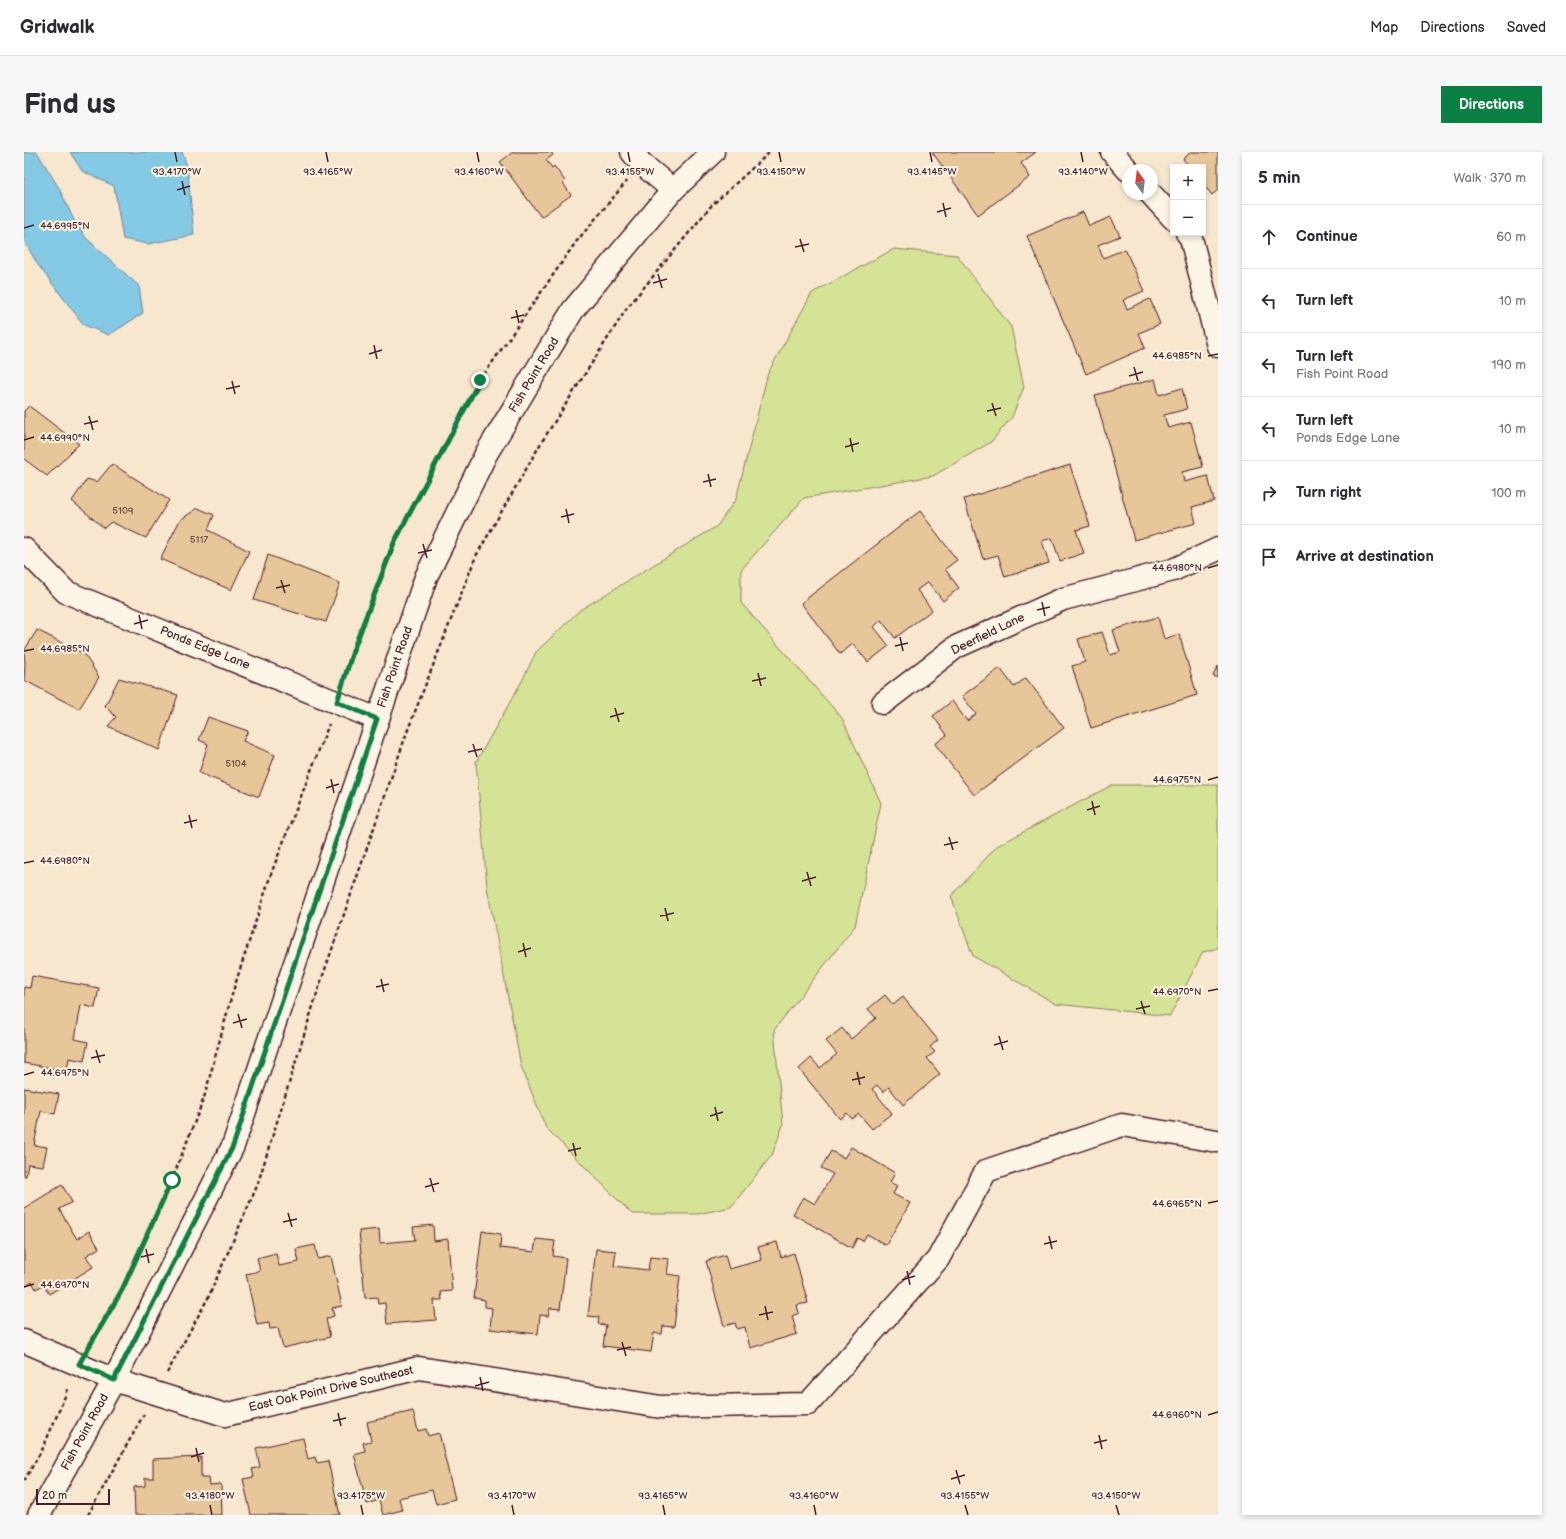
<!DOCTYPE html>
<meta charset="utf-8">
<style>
:root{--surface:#fff;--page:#f7f7f7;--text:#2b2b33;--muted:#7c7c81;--line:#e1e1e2;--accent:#0b8043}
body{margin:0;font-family:"Balsamiq Sans",sans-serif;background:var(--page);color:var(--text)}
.controls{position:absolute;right:12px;top:12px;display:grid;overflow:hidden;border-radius:0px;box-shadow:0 2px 6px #0003}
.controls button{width:36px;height:36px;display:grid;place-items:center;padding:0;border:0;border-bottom:1px solid var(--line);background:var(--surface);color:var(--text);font:20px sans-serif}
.compass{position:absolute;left:1098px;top:12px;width:36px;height:36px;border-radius:50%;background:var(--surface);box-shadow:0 2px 6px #0003;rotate:346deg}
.scale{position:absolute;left:12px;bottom:10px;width:74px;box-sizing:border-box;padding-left:4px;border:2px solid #4a1f2b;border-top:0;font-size:11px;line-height:14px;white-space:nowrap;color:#4a1f2b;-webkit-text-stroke:3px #fcf5e5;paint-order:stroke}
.stop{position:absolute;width:12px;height:12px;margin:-9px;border:3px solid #0b8043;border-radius:50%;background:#fff}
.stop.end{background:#0b8043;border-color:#fff;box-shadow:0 1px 4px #0008}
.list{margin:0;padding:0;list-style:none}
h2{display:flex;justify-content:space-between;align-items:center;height:52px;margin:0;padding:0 16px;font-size:17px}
h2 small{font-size:13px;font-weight:400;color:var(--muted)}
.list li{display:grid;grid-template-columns:26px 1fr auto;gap:12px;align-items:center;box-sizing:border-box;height:64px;padding:0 16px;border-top:1px solid var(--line)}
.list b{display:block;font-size:15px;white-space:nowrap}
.list p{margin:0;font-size:13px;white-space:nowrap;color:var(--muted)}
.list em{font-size:13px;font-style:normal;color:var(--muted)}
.icon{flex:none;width:22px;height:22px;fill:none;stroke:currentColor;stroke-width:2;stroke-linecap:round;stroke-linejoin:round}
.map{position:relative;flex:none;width:1194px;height:1363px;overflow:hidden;border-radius:0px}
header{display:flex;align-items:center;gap:24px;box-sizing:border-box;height:56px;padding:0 20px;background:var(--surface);border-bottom:1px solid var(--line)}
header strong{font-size:19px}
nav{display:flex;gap:22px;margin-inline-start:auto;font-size:14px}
.intro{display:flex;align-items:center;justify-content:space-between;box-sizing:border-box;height:96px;padding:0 24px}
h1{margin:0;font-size:28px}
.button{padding:10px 18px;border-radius:0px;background:var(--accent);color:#fff;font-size:14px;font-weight:700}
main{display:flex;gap:24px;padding:0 24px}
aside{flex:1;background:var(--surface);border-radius:0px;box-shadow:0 2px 6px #0003}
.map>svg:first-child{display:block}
.green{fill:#d4e396;stroke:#8f8160}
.water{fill:#84cae5;stroke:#6d869b}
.building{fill:#e7c699;stroke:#4a1f2b}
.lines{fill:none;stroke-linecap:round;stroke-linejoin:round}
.street-casing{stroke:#4a1f2b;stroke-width:25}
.path{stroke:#4a1f2b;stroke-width:2.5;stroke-dasharray:4 3;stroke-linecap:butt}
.street{stroke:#fcf5e5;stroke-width:22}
.route{stroke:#0b8043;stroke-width:5}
.ticks{fill:none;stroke:#4a1f2b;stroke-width:1.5}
.labels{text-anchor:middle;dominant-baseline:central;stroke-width:4;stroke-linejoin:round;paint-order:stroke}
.number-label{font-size:10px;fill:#714946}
.street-label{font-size:12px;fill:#4a1f2b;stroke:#fcf5e5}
.ticks-label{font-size:10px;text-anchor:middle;fill:#4a1f2b;stroke:#fcf5e5;stroke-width:4;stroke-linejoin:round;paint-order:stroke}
</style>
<header>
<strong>Gridwalk</strong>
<nav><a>Map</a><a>Directions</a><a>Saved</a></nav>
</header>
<div class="intro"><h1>Find us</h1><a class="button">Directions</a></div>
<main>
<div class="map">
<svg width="1194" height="1363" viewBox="0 0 1194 1363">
<rect width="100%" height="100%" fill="#f6e7ce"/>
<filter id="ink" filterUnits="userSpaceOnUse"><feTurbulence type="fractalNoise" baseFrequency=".025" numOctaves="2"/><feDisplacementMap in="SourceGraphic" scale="8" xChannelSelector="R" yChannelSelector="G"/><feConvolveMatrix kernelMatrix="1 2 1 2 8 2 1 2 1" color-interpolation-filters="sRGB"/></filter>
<g filter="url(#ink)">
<g class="green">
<path d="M870,97L933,103L987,175L1000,235L988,265L967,290L909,324L780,346L717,418V451L818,566L857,651L831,774L750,878L759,973L748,1003L707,1055L674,1062H608L522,976L497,914L463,735L452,610L498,529L512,500L556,458L693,374L712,347L744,221L788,141Z"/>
<path d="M1088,633H1194V796L1179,800L1146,864L1032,852L949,804L927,744L973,694Z"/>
</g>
<g class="water">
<path d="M0,0H13L35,36L49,66L62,86L115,134L119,161L85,183L60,173L14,113L0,89Z"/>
<path d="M46,0H158L163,14L170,83L124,92L99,87L90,34L58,19Z"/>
</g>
<g class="building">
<path d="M489,0H527L529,3L522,8L528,16L530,14L541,29L539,31L547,43L517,65L476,10Z"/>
<path d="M908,0H1012L997,11L1006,25L954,63Z"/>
<path d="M1167,0H1194V38L1188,43L1179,32V15H1166L1159,7Z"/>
<path d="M1059,60L1065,74L1087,65L1096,84L1074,93L1079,106L1101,97L1120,139L1099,148L1103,157L1126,147L1136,172L1115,181L1121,196L1062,222L1003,84Z"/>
<path d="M1131,227L1135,243L1158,236L1163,257L1140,263L1144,276L1167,270L1179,315L1158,320L1160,330L1184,324L1190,349L1168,355L1172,371L1110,388L1071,243Z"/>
<path d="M5,254L55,292L23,324L0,307V259Z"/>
<path d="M88,312L145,348L122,386L87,370L80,376L48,349L63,327L73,330Z"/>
<path d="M1046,313L1066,374L1052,378L1060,401L1036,409L1028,386L1018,389L1025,411L981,425L974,403L959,407L940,347Z"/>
<path d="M174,356L190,363L184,378L225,399L207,438L136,407L156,368Z"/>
<path d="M896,359L933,408L921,417L935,436L919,449L904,430L893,438L908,458L871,486L857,468L850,475L865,494L844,510L829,492L816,502L777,451Z"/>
<path d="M244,403L316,431L302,470L230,448Z"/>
<path d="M1134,465L1140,487L1155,482L1173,543L1067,576L1048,514L1061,510L1054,487L1078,480L1086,503L1096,500L1089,478Z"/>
<path d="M13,478L60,502L75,525L55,557L0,528L1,513L0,499Z"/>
<path d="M1194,514V526L1189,524Z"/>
<path d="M976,516L990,535L1002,526L1040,576L950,643L911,592L923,583L909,564L928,549L943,569L952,562L938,544Z"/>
<path d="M95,526L154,543L135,598L84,574L92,565L81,554Z"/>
<path d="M184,565L224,579L219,589L251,603L235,645L175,621L184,592L175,588Z"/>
<path d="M8,824L75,836L71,856L57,853L51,887L64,890L60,909L45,906L43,919L0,911V835L6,836Z"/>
<path d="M861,843L869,853L879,845L914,888L906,895L911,900L903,906L916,922L879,953L865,935L859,940L853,933L848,937L868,961L848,977L835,962L828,967L823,961L816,967L775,917L787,906L796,916L813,902L802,889L818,876L827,887L852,866L844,857Z"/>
<path d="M0,936L35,942L31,962L17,959L10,993L23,995L19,1014L4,1012L2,1024H0Z"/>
<path d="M827,995L871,1021L866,1030L873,1034L869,1042L886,1051L862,1093L843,1082L839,1089L833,1086L828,1096L769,1062L779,1045L791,1052L809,1022L797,1016L807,999L820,1006Z"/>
<path d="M38,1033L48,1050L35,1057L53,1087L65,1079L75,1096L62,1104L69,1115L25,1142L19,1133L12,1137L8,1130L0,1135V1056Z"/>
<path d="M409,1073L410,1089L424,1087L428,1139L417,1140L418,1148H410L412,1168L363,1172L361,1151L354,1152L353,1145L341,1146L335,1079L355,1077L356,1091L391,1088L389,1075Z"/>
<path d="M458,1079L477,1082L476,1096L510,1100L512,1087L531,1089L529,1104L542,1106L536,1157L526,1156L524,1164L516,1163L514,1182L466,1177L468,1156L461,1155V1148L450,1146Z"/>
<path d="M753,1090L757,1105L770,1101L784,1151L773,1153L775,1161L768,1164L773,1182L726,1196L721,1175L713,1177L711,1171L700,1174L682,1109L701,1103L705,1117L738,1108L734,1095Z"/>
<path d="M291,1093L294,1107L307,1104L318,1154L308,1156L310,1164L302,1167L306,1185L259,1196L254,1176L246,1177L245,1171L233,1173L222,1122L236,1119L233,1106L252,1101L255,1114L275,1110L272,1097Z"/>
<path d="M572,1097L592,1099L590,1114L624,1118L626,1105L645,1107L643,1122L656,1124L650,1175L639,1174L638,1182L630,1181L627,1200L579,1194L582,1173L574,1172L575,1165L564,1164Z"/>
<path d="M389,1259L394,1279L402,1277L404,1284L415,1281L431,1347L412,1352L408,1338L375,1346L378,1358L359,1363L355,1348L343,1352L330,1302L341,1299L339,1291L347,1289L343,1270Z"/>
<path d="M279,1286L284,1307L291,1305L293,1311L304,1309L316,1363H227L219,1327L230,1325L228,1317L236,1315L232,1296Z"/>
<path d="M177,1305V1326H185L186,1333L197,1332L198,1363H111L110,1335L121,1334V1326H129V1307Z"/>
</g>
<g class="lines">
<defs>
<g id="street">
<path d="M608,0L618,12L649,38"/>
<path d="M1088,0L1104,18"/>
<path d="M1127,42L1149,66"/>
<path d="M1163,81L1167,86L1194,194"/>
<path d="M0,397L42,440L353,567"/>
<path d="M859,551L932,495L1039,447L1149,418L1194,397"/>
<path d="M0,1189L90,1228L201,1263L395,1216L637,1255L784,1252L914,1107L962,1019L1098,973L1193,989"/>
<path d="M15,1363L90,1228L209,994L402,425L462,302L549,158L649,38L689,0"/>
</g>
</defs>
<use href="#street" class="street-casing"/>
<g class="path">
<path d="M320,527L330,496L370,391L456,228L552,90L603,29"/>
<path d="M66,1193L98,1138L148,1028L180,946L209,839L247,722L305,572"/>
<path d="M143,1221L184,1146L233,1034L295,835L383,580L452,404L517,291L603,156L687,54L746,0"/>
<path d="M0,1329L19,1296L45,1235"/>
<path d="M64,1363L120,1262"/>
</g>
<use href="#street" class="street"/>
</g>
</g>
<g class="lines" filter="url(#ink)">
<path class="route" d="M148,1028L98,1138L55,1212L90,1228L209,994L353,567L313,550L330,496L370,391L456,228"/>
</g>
<path class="ticks" d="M151,0L153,10M302,0L304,10M453,0L455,10M604,0L606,10M755,0L757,10M906,0L908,10M1057,0L1059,10M158,29L161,43M153,38L166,34M919,51L922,65M913,60L927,56M0,76L10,73M776,87L780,100M771,95L785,92M634,122L638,136M629,131L643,127M492,158L495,171M487,166L500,163M350,193L353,207M345,202L358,198M1184,204L1194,202M1110,215L1114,229M1105,224L1119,220M208,229L211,242M202,237L216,234M968,251L972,264M963,259L977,256M65,264L69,278M60,272L74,269M826,286L829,300M0,288L10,285M821,295L835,291M684,322L687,335M679,330L692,327M542,357L545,371M537,365L550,362M399,392L403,406M394,401L408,398M1184,416L1194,413M257,428L261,441M252,436L266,433M1018,450L1021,464M1013,458L1026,455M115,463L118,477M110,472L124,468M876,485L879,499M871,494L884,491M0,499L10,497M734,521L737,534M728,529L742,526M591,556L595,570M586,565L600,561M449,592L453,605M444,600L458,597M307,627L310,641M1184,628L1194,625M302,636L315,632M1068,649L1071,663M1063,658L1076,654M165,663L168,676M160,671L173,668M925,685L929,698M920,693L934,690M0,711L10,709M783,720L787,734M778,729L792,725M641,756L644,769M636,764L650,761M499,791L502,805M494,800L507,796M357,827L360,840M352,835L365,832M1184,839L1194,837M1117,849L1121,862M1112,857L1126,854M214,862L218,876M209,871L223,867M975,884L979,898M970,893L984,889M72,898L76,911M67,906L81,903M833,920L836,933M0,923L10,920M828,928L841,925M691,955L694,969M686,964L699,960M549,991L552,1004M544,999L557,996M406,1026L410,1040M401,1035L415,1031M1184,1051L1194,1049M264,1061L268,1075M259,1070L273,1067M1025,1084L1028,1097M1020,1092L1033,1089M122,1097L125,1111M117,1105L130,1102M883,1119L886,1133M878,1128L891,1124M0,1135L10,1132M741,1154L744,1168M735,1163L749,1160M598,1190L602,1204M593,1198L607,1195M456,1225L459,1239M451,1234L465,1230M314,1261L317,1274M1184,1263L1194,1260M309,1269L322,1266M1075,1283L1078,1297M1070,1291L1083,1288M172,1296L175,1310M167,1305L180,1301M932,1318L936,1332M927,1327L941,1323M186,1353L188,1363M337,1353L339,1363M488,1353L490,1363M639,1353L641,1363M790,1353L792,1363M941,1353L944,1363M1092,1353L1095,1363"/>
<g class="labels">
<g class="number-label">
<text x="99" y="359">5109</text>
<text x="175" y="388">5117</text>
<text x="212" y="612">5104</text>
</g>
<g class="street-label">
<text transform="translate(510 223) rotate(-59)">Fish Point Road</text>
<text transform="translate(964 482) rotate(-26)">Deerfield Lane</text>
<text transform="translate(181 496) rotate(22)">Ponds Edge Lane</text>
<text transform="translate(371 515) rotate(-71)">Fish Point Road</text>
<text transform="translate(307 1237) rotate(-13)">East Oak Point Drive Southeast</text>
<text transform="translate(61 1280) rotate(-61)">Fish Point Road</text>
</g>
</g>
<g class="ticks-label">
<text x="908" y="23">93.4145°W</text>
<text x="153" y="23">93.4170°W</text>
<text x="304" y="23">93.4165°W</text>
<text x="455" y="23">93.4160°W</text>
<text x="606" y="23">93.4155°W</text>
<text x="757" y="23">93.4150°W</text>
<text x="1059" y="23">93.4140°W</text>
<text x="41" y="77">44.6995°N</text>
<text x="1153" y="207">44.6985°N</text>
<text x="41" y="289">44.6990°N</text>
<text x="1153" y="419">44.6980°N</text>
<text x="41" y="500">44.6985°N</text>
<text x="1153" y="631">44.6975°N</text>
<text x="41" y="712">44.6980°N</text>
<text x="1153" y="843">44.6970°N</text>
<text x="41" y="924">44.6975°N</text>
<text x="1153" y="1055">44.6965°N</text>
<text x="41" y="1136">44.6970°N</text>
<text x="1153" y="1266">44.6960°N</text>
<text x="186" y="1347">93.4180°W</text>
<text x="337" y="1347">93.4175°W</text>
<text x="488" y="1347">93.4170°W</text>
<text x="639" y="1347">93.4165°W</text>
<text x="790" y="1347">93.4160°W</text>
<text x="941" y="1347">93.4155°W</text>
<text x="1092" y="1347">93.4150°W</text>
</g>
</svg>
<div class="controls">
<button>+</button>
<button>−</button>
</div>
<svg class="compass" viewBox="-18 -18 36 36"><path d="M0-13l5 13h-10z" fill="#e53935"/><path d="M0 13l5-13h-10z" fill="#7c7c81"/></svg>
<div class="scale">20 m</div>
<div class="stop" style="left:148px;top:1028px"></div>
<div class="stop end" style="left:456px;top:228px"></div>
</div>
<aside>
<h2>5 min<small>Walk · 370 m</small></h2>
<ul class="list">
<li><svg class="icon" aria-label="ahead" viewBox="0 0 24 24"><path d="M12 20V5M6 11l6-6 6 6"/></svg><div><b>Continue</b></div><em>60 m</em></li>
<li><svg class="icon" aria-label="left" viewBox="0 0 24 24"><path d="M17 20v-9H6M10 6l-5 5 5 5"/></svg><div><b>Turn left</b></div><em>10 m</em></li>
<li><svg class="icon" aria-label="left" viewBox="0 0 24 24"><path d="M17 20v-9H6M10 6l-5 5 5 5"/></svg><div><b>Turn left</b><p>Fish Point Road</p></div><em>190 m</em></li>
<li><svg class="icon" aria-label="left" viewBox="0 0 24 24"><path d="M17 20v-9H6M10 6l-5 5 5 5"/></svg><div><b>Turn left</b><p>Ponds Edge Lane</p></div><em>10 m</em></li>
<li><svg class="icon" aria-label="right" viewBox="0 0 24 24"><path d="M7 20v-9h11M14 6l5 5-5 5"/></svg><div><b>Turn right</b></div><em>100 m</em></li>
<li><svg class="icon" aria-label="arrive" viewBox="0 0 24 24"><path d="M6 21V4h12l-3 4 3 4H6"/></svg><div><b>Arrive at destination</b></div></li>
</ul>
</aside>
</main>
